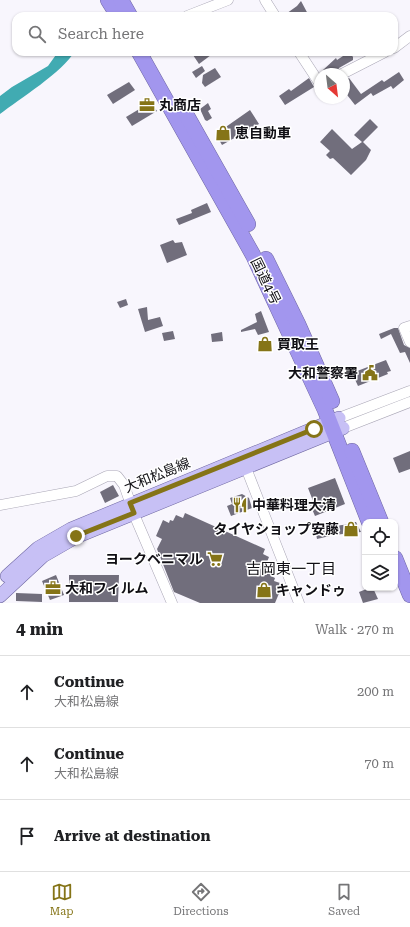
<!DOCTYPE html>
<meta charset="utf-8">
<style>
:root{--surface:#fff;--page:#f2f2f2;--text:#202124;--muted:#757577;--line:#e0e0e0;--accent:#857417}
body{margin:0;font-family:"Roboto Serif","Noto Sans JP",serif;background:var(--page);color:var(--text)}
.controls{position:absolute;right:12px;bottom:12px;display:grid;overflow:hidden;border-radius:8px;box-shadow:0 1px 3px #0004}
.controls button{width:36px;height:36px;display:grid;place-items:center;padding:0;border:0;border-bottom:1px solid var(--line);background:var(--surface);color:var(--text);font:20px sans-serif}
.compass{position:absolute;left:314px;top:68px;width:36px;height:36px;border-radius:50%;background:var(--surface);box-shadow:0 1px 3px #0004;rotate:152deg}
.stop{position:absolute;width:12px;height:12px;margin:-9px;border:3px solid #857417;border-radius:50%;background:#fff}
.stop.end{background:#857417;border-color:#fff;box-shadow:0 1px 4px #0008}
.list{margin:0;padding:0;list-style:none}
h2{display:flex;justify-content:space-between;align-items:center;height:52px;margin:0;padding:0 16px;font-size:17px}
h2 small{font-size:13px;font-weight:400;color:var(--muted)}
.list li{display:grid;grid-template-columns:26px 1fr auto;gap:12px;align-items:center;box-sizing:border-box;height:72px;padding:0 16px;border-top:1px solid var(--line)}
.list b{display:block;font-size:15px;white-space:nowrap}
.list p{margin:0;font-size:13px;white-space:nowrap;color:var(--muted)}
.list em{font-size:13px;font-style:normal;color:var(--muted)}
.icon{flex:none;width:22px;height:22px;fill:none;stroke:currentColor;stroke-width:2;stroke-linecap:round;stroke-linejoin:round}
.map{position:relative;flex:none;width:410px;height:603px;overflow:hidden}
.search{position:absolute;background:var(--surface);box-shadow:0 1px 3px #0004;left:12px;right:12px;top:12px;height:44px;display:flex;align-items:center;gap:10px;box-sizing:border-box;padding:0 14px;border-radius:12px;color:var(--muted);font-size:15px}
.sheet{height:268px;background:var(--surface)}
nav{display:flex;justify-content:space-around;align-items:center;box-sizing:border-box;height:56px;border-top:1px solid var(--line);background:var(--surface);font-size:11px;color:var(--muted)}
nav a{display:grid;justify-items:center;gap:2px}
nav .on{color:var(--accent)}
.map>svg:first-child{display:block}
.water{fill:#41abb2}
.building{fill:#716e7c}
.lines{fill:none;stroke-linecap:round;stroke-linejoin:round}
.minor-casing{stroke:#a9a6b5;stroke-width:11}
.major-casing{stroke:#6f67a2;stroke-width:14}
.highway-casing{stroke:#6f67a2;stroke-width:16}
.minor{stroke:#fff;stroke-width:10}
.major{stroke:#c7c0f5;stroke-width:13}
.highway{stroke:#a296ee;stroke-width:15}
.route{stroke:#857417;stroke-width:5}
.labels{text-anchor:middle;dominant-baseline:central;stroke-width:3;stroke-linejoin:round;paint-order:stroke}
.poi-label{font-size:14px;font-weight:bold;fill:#100f14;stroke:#fff;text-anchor:start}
.street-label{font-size:14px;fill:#100f14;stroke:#fff}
.neighbourhood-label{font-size:15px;fill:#100f14;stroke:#fff}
</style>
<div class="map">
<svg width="410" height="603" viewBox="0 0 410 603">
<rect width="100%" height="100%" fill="#f8f6fd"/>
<path class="water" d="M58,52H74C64,71 18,100 0,114V96L12,87L48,66Z"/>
<g class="building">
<path d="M301,1L309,16H283L297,6Z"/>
<path d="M191,52H215L199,64Z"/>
<path d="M349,52L353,57V60L339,68L336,74H326L323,70L336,58L337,60Z"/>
<path d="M202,66L205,71L196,78L192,72Z"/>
<path d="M215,68L221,77L205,87L202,83L203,75Z"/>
<path d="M399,72L404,80L393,89L391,86L373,96L371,93L355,105L344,91V81L349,78L361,94L382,80L384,82Z"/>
<path d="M309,78L314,87L285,105L279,96L289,89L291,91Z"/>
<path d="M129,82L135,90L113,104L107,95Z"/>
<path d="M151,102L157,111L132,126L126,117Z"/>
<path d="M208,103L211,109L208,111L212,118L207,121L205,120L200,109Z"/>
<path d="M250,110L259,124L222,145L218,138L221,135L220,131Z"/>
<path d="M370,119L378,127L363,142L371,150L366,160L351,175L333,158L330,159L326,155L330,151L320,142L332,129L352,149L362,142L354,135Z"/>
<path d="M207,203L211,212L179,225L176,219L192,213L191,210Z"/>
<path d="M173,240L175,243L182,242L187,255L167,263L160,245Z"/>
<path d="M126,299L128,305L120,308L117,302Z"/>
<path d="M147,307L148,320L160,317L163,326L145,332L138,309Z"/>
<path d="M261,311L269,332L258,335L255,329L241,332V330L257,322L255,314Z"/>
<path d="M394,328H398L404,345L410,348V363L405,352L400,353L391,334L381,339L379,334Z"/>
<path d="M173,331L175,339L164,341L162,333Z"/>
<path d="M222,332L223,341L212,342L211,334Z"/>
<path d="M386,360L391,371L387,372L388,374L358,386L352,373Z"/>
<path d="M410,451V469L399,473L393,458Z"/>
<path d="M335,478L345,504L315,516L309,502L313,501L308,488Z"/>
<path d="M113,485L119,496L105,503L100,492Z"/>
<path d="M242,494L249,498L252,508L231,516L227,506L232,504L230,498Z"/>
<path d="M185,513L265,549L263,554L269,557L267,562L270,563L269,566L275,568L271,576L275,578L274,581L280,583L277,590L280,591L275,603H200L174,592L157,549L162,539L156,536L163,520L169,523L170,520L173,521L176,515L183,518Z"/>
<path d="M349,522H356L361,532L334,535L317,539L315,529L349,524Z"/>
<path d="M56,575L64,595L50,600L42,581Z"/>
<path d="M69,575H119L118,602H69Z"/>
<path d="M369,588H373L378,599L363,603L359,592Z"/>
<path d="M16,593L42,594V602L16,601Z"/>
</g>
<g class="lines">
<defs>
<g id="minor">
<path d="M265,0L275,16"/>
<path d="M187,16L228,0"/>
<path d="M394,48L410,36"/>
<path d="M299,52L320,84"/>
<path d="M342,74L385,52"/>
<path d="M410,326L404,328L410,342"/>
<path d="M339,418L410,391"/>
<path d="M343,428L410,402"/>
<path d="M246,468L299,603"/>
<path d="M0,505L76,491L107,476H117L124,485L136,519L172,603"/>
</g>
<g id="major">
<path d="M7,576L38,548L71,529L339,418"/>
<path d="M0,596L43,556L76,537L343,428"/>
</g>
<g id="highway">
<path d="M108,0L118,16"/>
<path d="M121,0L130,16"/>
<path d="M139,52L253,255L325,410L369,522"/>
<path d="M187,116L248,224"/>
<path d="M266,259L298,324L332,401"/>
<path d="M352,451L381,522"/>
<path d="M395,558L410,595"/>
</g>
</defs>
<use href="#minor" class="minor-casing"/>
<use href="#major" class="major-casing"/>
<use href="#highway" class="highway-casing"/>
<use href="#minor" class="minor"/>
<use href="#major" class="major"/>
<use href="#highway" class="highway"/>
</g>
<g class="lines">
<path class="route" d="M76,536L134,513L130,503L314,429"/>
</g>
<defs>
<symbol id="office-bare" viewBox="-9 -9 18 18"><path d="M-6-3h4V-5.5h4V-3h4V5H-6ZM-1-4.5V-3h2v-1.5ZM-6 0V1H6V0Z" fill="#857417" stroke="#fff" stroke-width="2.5" paint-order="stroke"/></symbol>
<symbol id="shop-bare" viewBox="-9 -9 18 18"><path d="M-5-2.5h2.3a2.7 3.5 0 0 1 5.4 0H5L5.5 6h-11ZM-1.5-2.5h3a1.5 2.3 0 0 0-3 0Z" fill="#857417" stroke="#fff" stroke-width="2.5" paint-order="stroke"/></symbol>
<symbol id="civic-bare" viewBox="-9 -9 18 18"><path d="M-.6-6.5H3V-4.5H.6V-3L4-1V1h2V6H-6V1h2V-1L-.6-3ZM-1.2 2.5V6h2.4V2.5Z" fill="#857417" stroke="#fff" stroke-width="2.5" paint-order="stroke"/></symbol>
<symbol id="restaurant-bare" viewBox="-9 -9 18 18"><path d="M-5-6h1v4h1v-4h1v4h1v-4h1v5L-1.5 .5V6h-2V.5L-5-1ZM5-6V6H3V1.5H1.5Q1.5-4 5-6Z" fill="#857417" stroke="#fff" stroke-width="2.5" paint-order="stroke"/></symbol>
<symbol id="supermarket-bare" viewBox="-9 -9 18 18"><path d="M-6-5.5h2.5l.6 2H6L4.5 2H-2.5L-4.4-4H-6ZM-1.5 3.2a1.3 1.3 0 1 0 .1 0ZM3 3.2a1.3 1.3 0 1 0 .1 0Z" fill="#857417" stroke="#fff" stroke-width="2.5" paint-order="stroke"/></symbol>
</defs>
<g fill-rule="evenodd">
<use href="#office-bare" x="136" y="94" width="22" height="22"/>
<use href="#shop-bare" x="212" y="122" width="22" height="22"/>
<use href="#shop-bare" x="254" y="333" width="22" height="22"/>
<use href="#civic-bare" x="359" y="362" width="22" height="22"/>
<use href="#restaurant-bare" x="229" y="494" width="22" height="22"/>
<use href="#shop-bare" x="340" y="518" width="22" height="22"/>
<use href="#supermarket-bare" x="204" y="548" width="22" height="22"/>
<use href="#office-bare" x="42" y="577" width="22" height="22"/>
<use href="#shop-bare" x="253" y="579" width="22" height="22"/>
</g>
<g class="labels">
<g class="poi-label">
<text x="159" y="105">丸商店</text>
<text x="235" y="133">恵自動車</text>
<text x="277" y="344">買取王</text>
<text x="358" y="373" text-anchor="end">大和警察署</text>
<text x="252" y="505">中華料理大清</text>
<text x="339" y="529" text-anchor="end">タイヤショップ安藤</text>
<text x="203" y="559" text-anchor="end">ヨークベニマル</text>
<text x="65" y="588">大和フィルム</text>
<text x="276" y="590">キャンドゥ</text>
</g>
<g class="street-label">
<text transform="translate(266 281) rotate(64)">国道4号</text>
<text transform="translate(157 475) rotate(-22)">大和松島線</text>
</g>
<g class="neighbourhood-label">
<text x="291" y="569">吉岡東一丁目</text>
</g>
</g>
</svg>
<div class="controls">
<button><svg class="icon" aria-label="locate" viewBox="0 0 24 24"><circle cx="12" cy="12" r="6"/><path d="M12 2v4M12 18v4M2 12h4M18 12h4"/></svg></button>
<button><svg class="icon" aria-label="layers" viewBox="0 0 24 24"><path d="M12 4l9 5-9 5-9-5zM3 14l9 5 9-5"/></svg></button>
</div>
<svg class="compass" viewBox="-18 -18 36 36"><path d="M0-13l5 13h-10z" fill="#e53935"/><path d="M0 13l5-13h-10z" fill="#757577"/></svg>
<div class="stop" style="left:314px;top:429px"></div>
<div class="stop end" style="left:76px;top:536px"></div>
<div class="search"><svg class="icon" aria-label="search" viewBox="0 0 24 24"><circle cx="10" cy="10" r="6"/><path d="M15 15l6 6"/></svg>Search here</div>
</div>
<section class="sheet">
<h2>4 min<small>Walk · 270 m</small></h2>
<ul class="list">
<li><svg class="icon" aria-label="ahead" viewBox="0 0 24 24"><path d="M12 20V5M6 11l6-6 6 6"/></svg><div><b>Continue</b><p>大和松島線</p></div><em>200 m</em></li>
<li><svg class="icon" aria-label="ahead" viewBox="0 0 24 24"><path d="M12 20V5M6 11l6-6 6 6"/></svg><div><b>Continue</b><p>大和松島線</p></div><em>70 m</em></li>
<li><svg class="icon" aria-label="arrive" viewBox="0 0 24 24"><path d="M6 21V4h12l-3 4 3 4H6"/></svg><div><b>Arrive at destination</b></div></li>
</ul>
</section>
<nav>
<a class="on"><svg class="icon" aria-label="map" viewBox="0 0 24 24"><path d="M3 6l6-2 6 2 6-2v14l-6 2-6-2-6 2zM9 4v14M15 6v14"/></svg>Map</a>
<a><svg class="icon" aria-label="directions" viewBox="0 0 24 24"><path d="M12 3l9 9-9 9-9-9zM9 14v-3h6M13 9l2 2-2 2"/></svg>Directions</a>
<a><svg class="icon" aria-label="saved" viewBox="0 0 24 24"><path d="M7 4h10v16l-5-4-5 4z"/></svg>Saved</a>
</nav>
